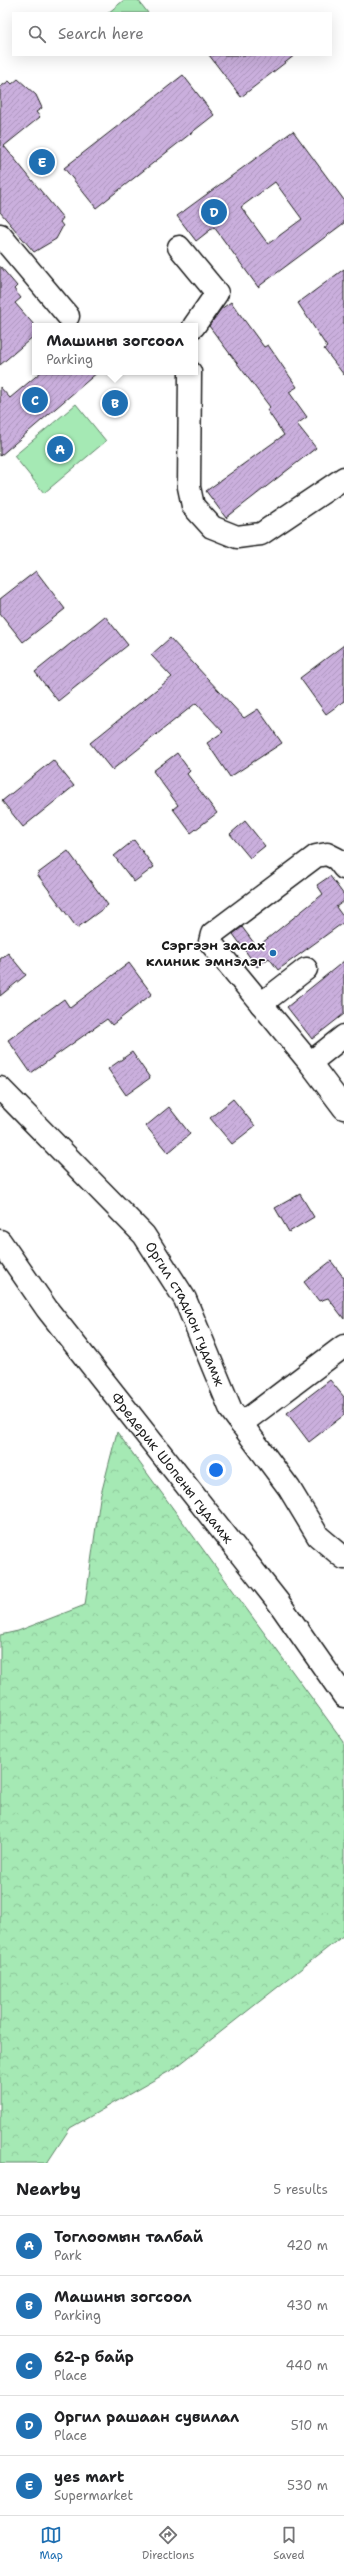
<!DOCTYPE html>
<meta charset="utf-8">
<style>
:root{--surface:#fff;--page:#f6f6f6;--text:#202124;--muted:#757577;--line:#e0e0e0;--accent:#1f6fb2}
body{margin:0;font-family:"Shantell Sans",sans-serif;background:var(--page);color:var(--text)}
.you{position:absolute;left:216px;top:1470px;width:14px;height:14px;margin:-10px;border:3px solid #fff;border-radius:50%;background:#1a73e8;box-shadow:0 0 0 6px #1a73e833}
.badge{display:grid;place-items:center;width:26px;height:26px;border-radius:50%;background:var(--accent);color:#fff;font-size:13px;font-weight:700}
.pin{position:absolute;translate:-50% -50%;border:2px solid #fff;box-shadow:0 1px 4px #0006}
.popup{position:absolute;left:32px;top:323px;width:166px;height:52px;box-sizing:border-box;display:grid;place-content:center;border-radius:0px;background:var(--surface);filter:drop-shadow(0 1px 3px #0005);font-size:13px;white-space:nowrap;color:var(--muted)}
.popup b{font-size:15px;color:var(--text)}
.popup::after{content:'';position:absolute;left:50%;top:100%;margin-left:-8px;border:8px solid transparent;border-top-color:var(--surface)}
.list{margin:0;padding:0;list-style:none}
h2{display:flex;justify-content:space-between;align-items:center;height:52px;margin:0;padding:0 16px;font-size:17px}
h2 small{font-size:13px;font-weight:400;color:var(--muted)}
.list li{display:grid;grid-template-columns:26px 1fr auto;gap:12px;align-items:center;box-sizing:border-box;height:60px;padding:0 16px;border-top:1px solid var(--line)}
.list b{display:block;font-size:15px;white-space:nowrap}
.list p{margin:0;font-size:13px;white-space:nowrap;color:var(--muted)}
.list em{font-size:13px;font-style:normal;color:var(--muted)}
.icon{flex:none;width:22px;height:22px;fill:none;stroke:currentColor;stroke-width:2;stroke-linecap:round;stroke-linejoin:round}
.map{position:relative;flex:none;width:344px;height:2163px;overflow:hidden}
.search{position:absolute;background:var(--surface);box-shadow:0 4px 16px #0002;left:12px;right:12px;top:12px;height:44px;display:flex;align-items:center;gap:10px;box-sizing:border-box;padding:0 14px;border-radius:0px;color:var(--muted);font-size:15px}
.sheet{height:352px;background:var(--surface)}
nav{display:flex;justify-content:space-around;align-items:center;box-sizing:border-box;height:56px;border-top:1px solid var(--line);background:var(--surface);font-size:11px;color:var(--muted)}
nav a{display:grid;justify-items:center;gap:2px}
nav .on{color:var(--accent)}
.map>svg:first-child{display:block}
.forest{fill:url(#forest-crowns);stroke:#608268}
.park{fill:#a5e9b4;stroke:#608268}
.building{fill:url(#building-hatch);stroke:#1c1c1c;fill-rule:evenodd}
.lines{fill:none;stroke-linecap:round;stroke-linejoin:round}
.minor-casing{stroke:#1c1c1c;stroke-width:25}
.minor{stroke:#fff;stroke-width:22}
.poi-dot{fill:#1f6fb2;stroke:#fff;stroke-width:1.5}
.labels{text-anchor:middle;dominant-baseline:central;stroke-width:3;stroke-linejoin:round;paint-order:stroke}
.poi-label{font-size:14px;font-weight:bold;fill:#1c1c1c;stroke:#fff;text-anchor:end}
.street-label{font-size:14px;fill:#1c1c1c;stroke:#fff}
</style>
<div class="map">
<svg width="344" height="2163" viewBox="0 0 344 2163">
<defs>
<pattern id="forest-crowns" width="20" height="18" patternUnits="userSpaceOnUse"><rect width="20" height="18" fill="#a5e9b4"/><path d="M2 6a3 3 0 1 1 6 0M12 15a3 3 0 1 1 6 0" fill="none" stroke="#8dc79a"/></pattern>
<pattern id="building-hatch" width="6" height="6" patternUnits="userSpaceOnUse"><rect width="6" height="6" fill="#caafdd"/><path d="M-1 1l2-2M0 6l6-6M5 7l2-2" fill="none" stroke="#ad96bd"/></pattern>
</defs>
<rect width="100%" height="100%" fill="#fff"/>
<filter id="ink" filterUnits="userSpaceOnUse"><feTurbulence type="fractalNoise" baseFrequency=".025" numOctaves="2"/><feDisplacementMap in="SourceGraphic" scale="8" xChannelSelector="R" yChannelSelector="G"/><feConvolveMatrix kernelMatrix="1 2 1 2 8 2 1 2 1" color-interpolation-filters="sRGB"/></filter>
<g filter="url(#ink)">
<path class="forest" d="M117,1432L344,1742V1935L175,2068L70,2128L47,2163H0V1635L18,1631L85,1605L100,1498Z"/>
<g class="park">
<path d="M124,0H138L148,13H108Z"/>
<path d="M76,404L106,441L44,493L14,456Z"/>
</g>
<g class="building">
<path d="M209,55H295L241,97Z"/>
<path d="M183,75L214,115L96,208L64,168Z"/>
<path d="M18,79L36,95L42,108L36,112L40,117L4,146L63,218L60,222L63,226L56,239L34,252L0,212V87L9,81L12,84Z"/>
<path d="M293,131L344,200V223L258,287L214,227L196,241L177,216ZM275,182L302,219L268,244L241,207Z"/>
<path d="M0,266L17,286L14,289L21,298L15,303L35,326V335L0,365Z"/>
<path d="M344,269V375L324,349L327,347L298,303Z"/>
<path d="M231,302L264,347L268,345L297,387L289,392L307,417L297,424L316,448L226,518L206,491L284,435L267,410L270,407L209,326L221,309Z"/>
<path d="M41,372H98L0,456V387L10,398Z"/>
<path d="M36,571L65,609L23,642L0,613V599Z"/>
<path d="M105,616L128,645L58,701L35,672Z"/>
<path d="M170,638L244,718L258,709L282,743L230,777L207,743L223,732L196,703L112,770L90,743L172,677L151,655Z"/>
<path d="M344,645V701L326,714L300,678Z"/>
<path d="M177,753L190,771L187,774L217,813L191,833L173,809L178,805L153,771Z"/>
<path d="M53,760L74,786L23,827L2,801Z"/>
<path d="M245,821L265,846L250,858L230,834Z"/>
<path d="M134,840L154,867L134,882L114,856Z"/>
<path d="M68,851L108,905L77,928L37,874Z"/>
<path d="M330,876L344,895V901L336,907L344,918V922L278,970L269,958L257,967L233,934L242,927L257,947L323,894L317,885Z"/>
<path d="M8,953L26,975L0,996V959Z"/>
<path d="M344,961V1014L312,1039L287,1007Z"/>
<path d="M129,963L152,994L112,1025L107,1019L31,1073L8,1040L64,999L70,1008Z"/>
<path d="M132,1052L150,1078L126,1095L108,1069Z"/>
<path d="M233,1099L255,1126L232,1144L210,1118Z"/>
<path d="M169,1107L190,1134L168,1153L146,1126Z"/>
<path d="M300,1194L314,1217L289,1232L275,1208Z"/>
<path d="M331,1261L344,1278V1319L328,1298L319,1301L304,1282Z"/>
<path d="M330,1380L344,1397V1415L309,1442L287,1413Z"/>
</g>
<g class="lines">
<defs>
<g id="minor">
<path d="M0,235L68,316"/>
<path d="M179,247L217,293L194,326"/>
<path d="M190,372L189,487L193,506L212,527L237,537L261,534L344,478"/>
<path d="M344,868L337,859L327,854L316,856L212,934L210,942L310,1063L344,1108"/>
<path d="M261,1004L306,969"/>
<path d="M310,1063L344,1036"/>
<path id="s1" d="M0,1088L144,1235L185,1299L231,1410L289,1488L318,1536L344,1558"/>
<path id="s2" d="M0,1241L47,1309L279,1603L344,1696"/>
<path d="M241,1424L344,1346"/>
</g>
</defs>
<use href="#minor" class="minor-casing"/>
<use href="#minor" class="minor"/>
</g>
</g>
<circle class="poi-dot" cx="273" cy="953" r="4"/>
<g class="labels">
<g class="poi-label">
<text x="265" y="945">Сэргээн засах<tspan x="265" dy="16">клиник эмнэлэг</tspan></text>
</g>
<g class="street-label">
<text stroke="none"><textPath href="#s1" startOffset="295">Оргил стадион гудамж</textPath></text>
<text stroke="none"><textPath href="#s2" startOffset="285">Фредерик Шопены гудамж</textPath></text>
</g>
</g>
</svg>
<div class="you"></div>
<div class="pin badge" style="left:60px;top:449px">A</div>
<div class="pin badge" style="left:115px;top:403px">B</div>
<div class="popup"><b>Машины зогсоол</b>Parking</div>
<div class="pin badge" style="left:35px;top:400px">C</div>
<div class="pin badge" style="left:214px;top:212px">D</div>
<div class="pin badge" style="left:42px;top:162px">E</div>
<div class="search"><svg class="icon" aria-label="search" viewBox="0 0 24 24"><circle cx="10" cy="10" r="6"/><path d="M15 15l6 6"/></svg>Search here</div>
</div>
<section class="sheet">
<h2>Nearby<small>5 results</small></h2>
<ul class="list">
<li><span class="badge">A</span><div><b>Тоглоомын талбай</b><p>Park</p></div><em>420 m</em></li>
<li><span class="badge">B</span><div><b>Машины зогсоол</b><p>Parking</p></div><em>430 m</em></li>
<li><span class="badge">C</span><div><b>62-р байр</b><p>Place</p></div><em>440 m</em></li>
<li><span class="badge">D</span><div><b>Оргил рашаан сувилал</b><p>Place</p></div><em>510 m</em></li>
<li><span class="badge">E</span><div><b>yes mart</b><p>Supermarket</p></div><em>530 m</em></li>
</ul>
</section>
<nav>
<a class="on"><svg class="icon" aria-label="map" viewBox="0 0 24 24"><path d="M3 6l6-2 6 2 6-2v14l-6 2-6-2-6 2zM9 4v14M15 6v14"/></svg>Map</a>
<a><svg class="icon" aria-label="directions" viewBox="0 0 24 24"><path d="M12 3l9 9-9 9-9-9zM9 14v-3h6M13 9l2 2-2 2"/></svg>Directions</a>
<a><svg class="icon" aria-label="saved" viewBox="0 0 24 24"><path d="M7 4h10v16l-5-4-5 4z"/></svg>Saved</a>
</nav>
